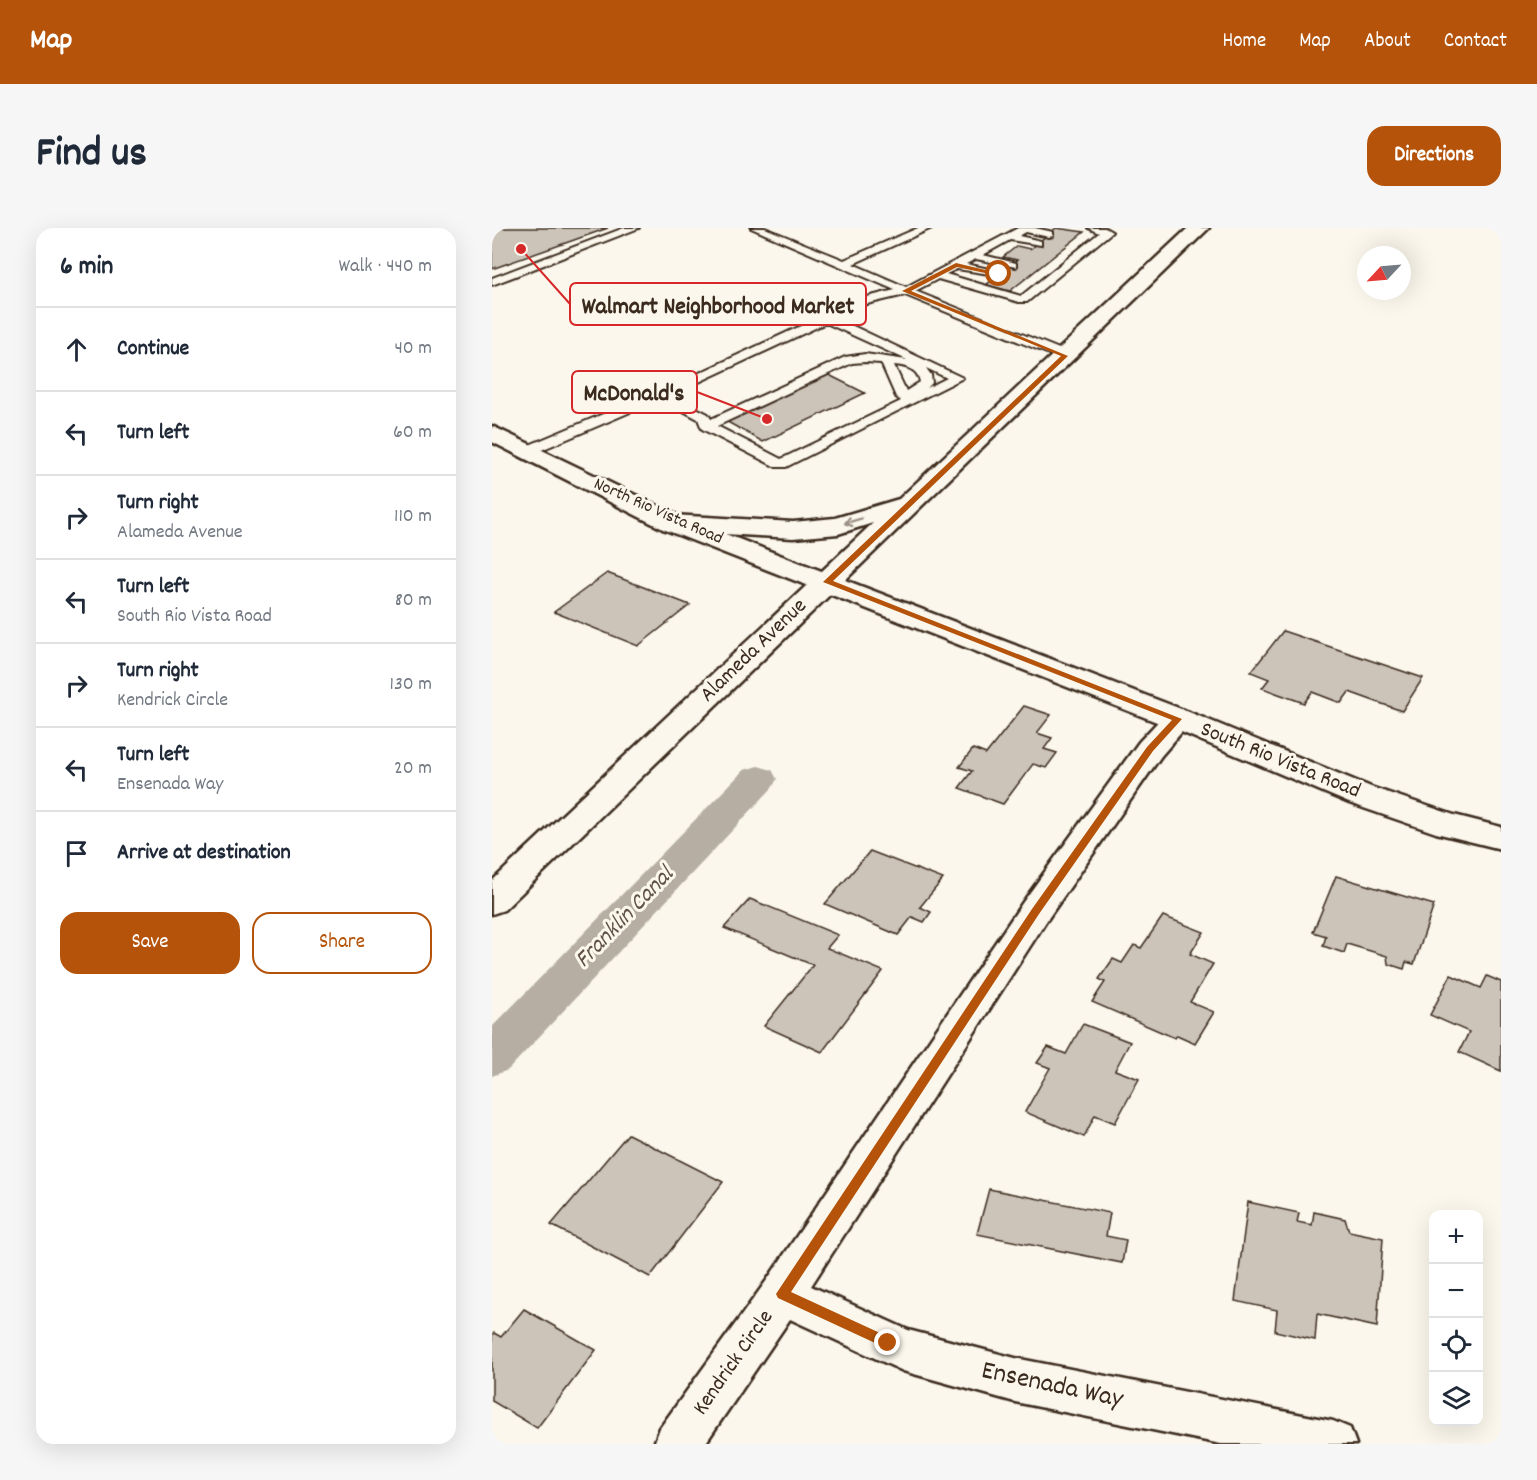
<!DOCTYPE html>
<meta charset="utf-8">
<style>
:root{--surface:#fff;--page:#f6f6f7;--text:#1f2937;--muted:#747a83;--line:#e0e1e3;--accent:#b45309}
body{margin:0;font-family:Dekko,sans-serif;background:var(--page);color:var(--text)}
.controls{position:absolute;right:18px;bottom:18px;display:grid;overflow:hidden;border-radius:12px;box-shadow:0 6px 24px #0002}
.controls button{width:54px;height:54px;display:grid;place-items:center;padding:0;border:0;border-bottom:2px solid var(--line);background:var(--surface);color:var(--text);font:30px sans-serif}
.compass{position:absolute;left:865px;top:18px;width:54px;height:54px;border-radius:50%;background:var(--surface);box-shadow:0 6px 24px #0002;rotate:244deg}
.stop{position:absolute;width:18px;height:18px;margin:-14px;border:4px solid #b45309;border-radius:50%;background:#fff}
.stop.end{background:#b45309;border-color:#fff;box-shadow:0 2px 6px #0008}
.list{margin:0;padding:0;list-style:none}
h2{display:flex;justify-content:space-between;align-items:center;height:78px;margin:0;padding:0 24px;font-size:26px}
h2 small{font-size:20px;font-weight:400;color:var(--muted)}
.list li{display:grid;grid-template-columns:39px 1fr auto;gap:18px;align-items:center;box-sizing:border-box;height:84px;padding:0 24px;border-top:2px solid var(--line)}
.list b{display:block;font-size:22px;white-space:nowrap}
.list p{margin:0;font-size:20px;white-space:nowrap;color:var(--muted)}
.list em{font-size:20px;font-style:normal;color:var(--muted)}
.actions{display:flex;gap:12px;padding:18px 24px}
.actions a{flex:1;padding:14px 0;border:2px solid var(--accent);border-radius:18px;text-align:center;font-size:21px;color:var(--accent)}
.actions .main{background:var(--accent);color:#fff}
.icon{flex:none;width:33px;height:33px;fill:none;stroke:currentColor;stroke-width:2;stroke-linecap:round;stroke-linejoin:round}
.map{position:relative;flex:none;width:1009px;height:1216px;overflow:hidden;border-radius:18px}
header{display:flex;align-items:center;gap:36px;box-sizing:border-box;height:84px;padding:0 30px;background:var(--accent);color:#fff}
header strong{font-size:28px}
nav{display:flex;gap:33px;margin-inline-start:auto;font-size:21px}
.intro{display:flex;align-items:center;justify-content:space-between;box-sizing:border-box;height:144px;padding:0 36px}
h1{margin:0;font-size:42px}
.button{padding:15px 27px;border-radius:18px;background:var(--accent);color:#fff;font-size:21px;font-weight:700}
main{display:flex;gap:36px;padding:0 36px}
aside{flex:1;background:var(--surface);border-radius:18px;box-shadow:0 6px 24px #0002}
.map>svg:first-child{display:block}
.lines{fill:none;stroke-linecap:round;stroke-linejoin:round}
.canal{fill:#b6aea2;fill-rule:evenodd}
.building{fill:#ccc4b9;stroke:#3b2a1e;stroke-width:1.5}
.service-casing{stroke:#3b2a1e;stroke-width:4}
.minor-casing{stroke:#3b2a1e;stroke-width:5}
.tertiary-casing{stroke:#3b2a1e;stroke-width:5}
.primary-casing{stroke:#3b2a1e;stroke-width:5}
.service{fill:#fbf7ec;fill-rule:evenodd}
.minor{fill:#fbf7ec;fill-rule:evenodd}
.tertiary{fill:#fbf7ec;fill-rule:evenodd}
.primary{fill:#fbf7ec;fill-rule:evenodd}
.oneway{stroke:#9b9085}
.route{fill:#b45309}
.labels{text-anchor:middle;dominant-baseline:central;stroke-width:6;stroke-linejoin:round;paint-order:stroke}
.far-street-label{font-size:18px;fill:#3b2a1e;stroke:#fbf7ec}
.street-label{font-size:22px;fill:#3b2a1e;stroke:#fbf7ec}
.water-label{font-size:24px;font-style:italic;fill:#605246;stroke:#fbf7ec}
.near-street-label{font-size:27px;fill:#3b2a1e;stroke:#fbf7ec}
.leader{fill:none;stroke:#d62828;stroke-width:2}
.callout-dot{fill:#d62828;stroke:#fbf7ec;stroke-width:2}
.callout{fill:#fbf7ec;stroke:#d62828;stroke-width:2}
.callout-label{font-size:24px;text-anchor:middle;font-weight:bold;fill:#3b2a1e}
</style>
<header>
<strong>Map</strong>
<nav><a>Home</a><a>Map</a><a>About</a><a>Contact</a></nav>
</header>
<div class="intro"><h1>Find us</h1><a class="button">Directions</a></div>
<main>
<aside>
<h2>6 min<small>Walk · 440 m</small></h2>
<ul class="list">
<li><svg class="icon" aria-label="ahead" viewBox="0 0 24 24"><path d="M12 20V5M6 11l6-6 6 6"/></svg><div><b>Continue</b></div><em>40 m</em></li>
<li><svg class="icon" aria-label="left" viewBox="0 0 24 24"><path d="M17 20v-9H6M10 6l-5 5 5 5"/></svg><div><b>Turn left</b></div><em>60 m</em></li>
<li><svg class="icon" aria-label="right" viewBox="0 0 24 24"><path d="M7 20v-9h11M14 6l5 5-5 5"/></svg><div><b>Turn right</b><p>Alameda Avenue</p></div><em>110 m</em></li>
<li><svg class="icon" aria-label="left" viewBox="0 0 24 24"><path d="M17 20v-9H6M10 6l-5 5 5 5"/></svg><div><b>Turn left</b><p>South Rio Vista Road</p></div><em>80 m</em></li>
<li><svg class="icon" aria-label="right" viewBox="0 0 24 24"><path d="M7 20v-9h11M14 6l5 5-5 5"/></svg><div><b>Turn right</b><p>Kendrick Circle</p></div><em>130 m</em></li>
<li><svg class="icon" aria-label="left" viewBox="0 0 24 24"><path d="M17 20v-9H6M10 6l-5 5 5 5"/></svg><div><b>Turn left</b><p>Ensenada Way</p></div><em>20 m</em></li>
<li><svg class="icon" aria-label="arrive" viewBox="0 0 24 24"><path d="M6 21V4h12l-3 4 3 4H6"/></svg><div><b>Arrive at destination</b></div></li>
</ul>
<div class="actions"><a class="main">Save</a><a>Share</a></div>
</aside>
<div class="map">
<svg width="1009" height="1216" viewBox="0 0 1009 1216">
<rect width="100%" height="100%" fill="#fbf7ec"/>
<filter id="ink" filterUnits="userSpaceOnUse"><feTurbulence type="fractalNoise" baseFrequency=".0167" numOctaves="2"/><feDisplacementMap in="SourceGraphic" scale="12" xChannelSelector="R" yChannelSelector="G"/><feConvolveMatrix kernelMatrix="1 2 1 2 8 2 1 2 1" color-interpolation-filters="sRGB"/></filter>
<g filter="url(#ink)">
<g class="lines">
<path class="canal" d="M266,538L280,542L285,551L280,560L16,842L0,848V799L252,542Z"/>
</g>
<g class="building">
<path d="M0,0H116L0,41Z"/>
<path d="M564,0L592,4L518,63L494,57L525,32L511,29L525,18L538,21Z"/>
<path d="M333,145L373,165L271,214L232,192Z"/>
<path d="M115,345L198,377L146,418L62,384Z"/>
<path d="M791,403L931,450L910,483L857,464L849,475L820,464L812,475L770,460L777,451L759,444Z"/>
<path d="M532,478L559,487L545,505L560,510L552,521L565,525L554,540L541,536L511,576L467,560L480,543L467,539L481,521L494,526Z"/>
<path d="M378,623L451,651L428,679L439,684L432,694L420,689L406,707L333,676Z"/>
<path d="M844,648L942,677L922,736L914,734L912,741L896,736L895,728L855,716L852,725L831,718L834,708L821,704Z"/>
<path d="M258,671L346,707L335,720L391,743L330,824L272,798L321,737L232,700Z"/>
<path d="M671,688L712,704L698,726L721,736L698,774L722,784L703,815L685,807L683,810L600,774L613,754L607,751L621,731L630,735L642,717L649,720Z"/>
<path d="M959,747L989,760L995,748L1009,754V843L967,824L977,804L938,787Z"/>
<path d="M591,796L638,814L623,842L647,851L623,895L603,887L592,909L533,884L558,840L545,835L556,819L574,826Z"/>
<path d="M136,906L231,954L158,1049L59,997Z"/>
<path d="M497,961L618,985L614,1008L634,1012L630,1035L485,1006Z"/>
<path d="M756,974L807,985L805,994L820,997L822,984L853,991L857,1003L891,1010L885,1099L825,1086L823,1112L783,1103L785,1082L743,1073Z"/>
<path d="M32,1081L104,1122L45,1200L0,1173V1107L2,1105L9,1109Z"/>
</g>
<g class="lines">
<defs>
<g id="service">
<path d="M132,0H147L0,57V50Z"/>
<path d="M259,0H273L352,32L426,0H440L361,36L414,59L526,0H543L561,4V8L557,9L534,4L527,8L549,13V17L518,12L491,27L524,35V39L484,31L474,36L511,44V48L465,41L454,46L529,68L607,5L596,0H613L620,4L535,74H527L446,51L423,63L577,125V131H569L413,67L375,76L344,90L471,150L294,239H284L210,201L206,191L169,171L40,226H30L28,223L30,220L192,152L367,71L403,62ZM334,95L415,132L373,126L353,129L219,191L216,186L179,167ZM373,134L389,135L404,169L409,173L289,231L225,198L360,135ZM402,137C414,138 426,141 428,154L414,163ZM434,140L455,150L435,160L440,155L439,147Z"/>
</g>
<path id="minor" d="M686,481L697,484L701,491L669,528L555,692L319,1058L416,1102L523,1130L841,1193L858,1200L864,1216H729L523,1174L411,1143L298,1091L213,1216H162L168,1200L275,1052L531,674L647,514L675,484Z"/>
<path id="tertiary" d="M0,198L189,289L697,484L879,559L962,587L1009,599V621L944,605L857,575L675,498L171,301L0,214Z"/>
<path id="primary" d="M696,0H717L12,682L0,686V653L381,295L346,306L301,310L180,303L171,301L167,295L171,289L180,287L301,294L343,290L407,271Z"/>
</defs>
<use href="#service" class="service-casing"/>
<use href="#minor" class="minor-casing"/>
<use href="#tertiary" class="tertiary-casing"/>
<use href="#primary" class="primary-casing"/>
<use href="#service" class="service"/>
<use href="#minor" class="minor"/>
<use href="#tertiary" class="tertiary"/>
<use href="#primary" class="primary"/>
</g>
<defs><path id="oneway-shaft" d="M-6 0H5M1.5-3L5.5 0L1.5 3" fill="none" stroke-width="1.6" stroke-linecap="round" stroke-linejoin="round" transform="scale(1.5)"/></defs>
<use class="oneway" href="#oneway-shaft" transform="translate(361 293) rotate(163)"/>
</g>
<path class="route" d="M464,35L510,46L507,48L465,39L419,63L576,128L341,353L690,491L661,523L547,686L299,1064L401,1111L403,1115L401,1119L396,1121L286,1070L284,1066L540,681L655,519L680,492L331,354L569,128L410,63Z"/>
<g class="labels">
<g class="far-street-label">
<text transform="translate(166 284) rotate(24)">North Rio Vista Road</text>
</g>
<g class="street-label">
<text transform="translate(262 423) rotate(-44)">Alameda Avenue</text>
<text transform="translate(788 533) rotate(22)">South Rio Vista Road</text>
<text transform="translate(242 1135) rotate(-55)">Kendrick Circle</text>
</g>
<g class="water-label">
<text transform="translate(133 690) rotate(-46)">Franklin Canal</text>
</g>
<g class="near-street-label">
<text transform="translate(560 1158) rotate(12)">Ensenada Way</text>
</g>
</g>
<path class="leader" d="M29 21L78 76M275 191L205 164"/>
<g class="callout-dot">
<circle cx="29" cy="21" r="6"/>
<circle cx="275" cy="191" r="6"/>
</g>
<g class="callout">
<rect x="78" y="55" width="296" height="42" rx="6"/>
<rect x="80" y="143" width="125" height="42" rx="6"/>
</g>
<g class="callout-label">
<text x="226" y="85">Walmart Neighborhood Market</text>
<text x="142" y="172">McDonald's</text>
</g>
</svg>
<div class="controls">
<button>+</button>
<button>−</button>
<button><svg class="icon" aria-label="locate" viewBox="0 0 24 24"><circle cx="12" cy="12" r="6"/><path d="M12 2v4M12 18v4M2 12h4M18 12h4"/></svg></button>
<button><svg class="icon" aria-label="layers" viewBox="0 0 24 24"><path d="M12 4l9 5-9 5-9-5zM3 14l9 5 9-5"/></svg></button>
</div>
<svg class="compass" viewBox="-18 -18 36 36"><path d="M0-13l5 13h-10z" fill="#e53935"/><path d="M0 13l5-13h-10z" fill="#747a83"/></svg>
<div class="stop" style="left:507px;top:46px"></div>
<div class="stop end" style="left:396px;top:1115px"></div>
</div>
</main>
